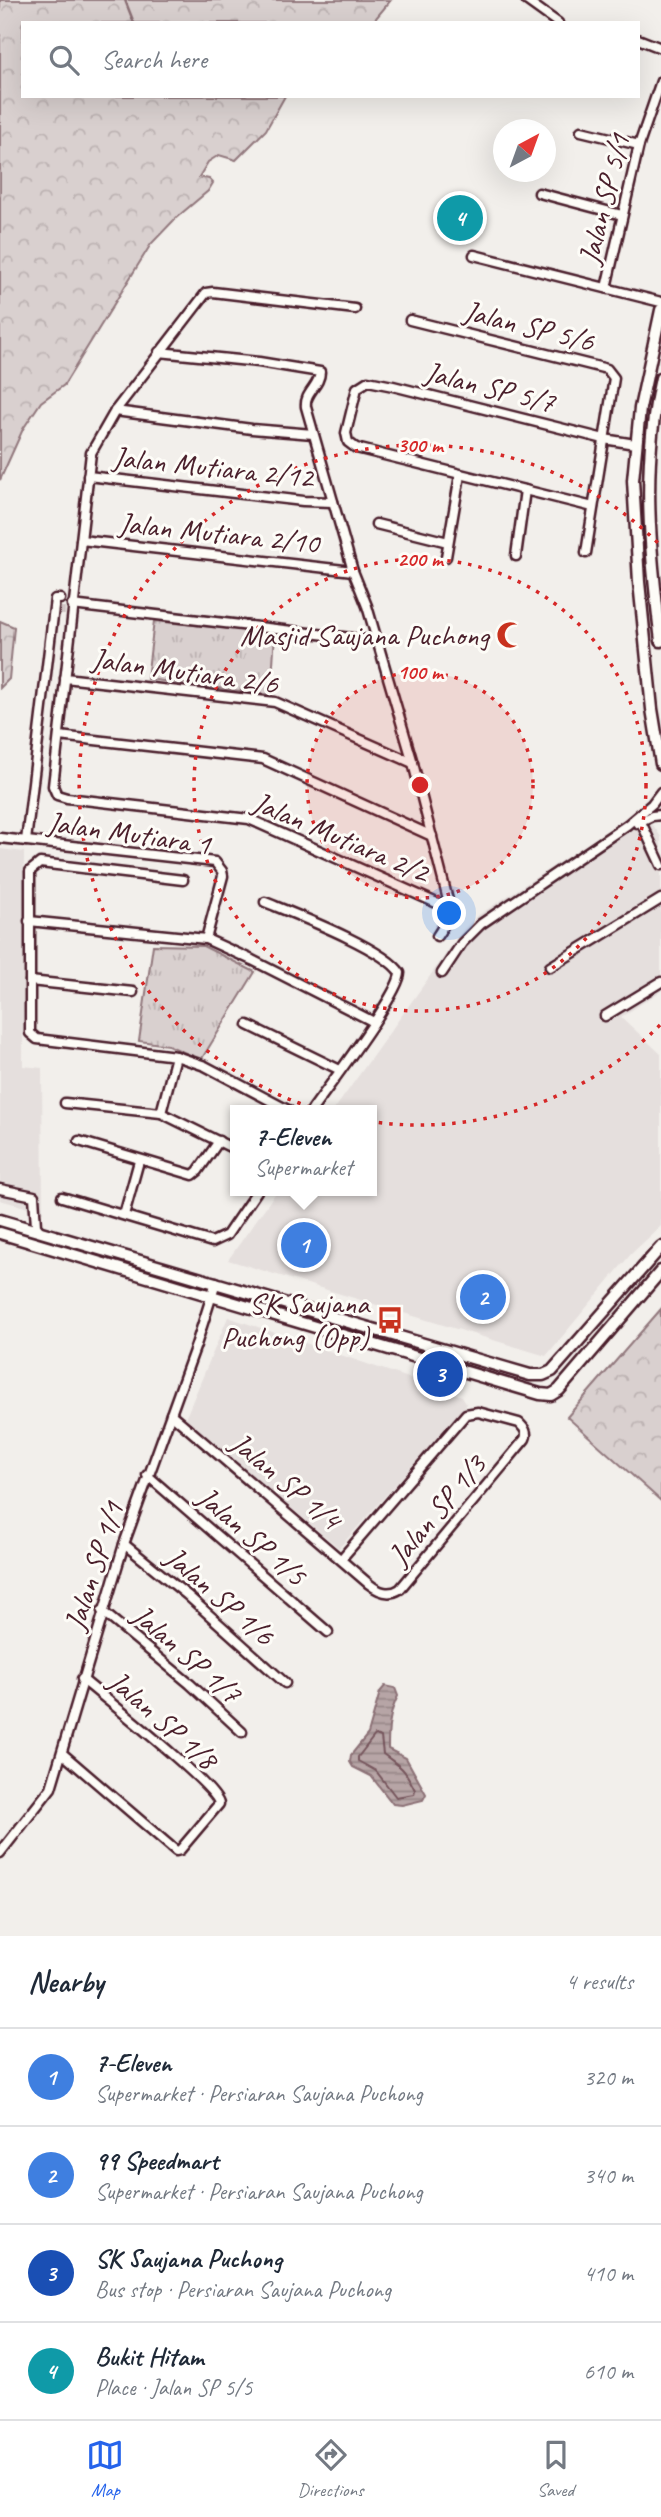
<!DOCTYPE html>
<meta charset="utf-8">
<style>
:root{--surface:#fff;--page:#f6f6f7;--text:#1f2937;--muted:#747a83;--line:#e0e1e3;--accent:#2563eb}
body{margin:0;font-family:Caveat,sans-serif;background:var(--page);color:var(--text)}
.compass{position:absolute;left:493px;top:119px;width:63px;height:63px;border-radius:50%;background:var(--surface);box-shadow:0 7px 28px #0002;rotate:41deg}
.you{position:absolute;left:450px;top:914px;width:24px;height:24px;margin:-18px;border:5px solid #fff;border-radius:50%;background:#1a73e8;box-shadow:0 0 0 10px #1a73e833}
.badge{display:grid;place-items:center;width:46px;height:46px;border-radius:50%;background:var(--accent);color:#fff;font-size:23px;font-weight:700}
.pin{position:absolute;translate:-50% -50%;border:4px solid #fff;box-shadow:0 2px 7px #0006}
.popup{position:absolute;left:230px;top:1105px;width:147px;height:91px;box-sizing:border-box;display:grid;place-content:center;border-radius:0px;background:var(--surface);filter:drop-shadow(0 2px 5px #0005);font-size:23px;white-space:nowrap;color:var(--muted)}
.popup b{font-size:26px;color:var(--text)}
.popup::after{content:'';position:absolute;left:50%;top:100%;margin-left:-14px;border:14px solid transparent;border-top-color:var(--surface)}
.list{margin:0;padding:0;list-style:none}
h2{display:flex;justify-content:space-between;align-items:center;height:91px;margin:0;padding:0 28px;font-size:30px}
h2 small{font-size:23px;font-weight:400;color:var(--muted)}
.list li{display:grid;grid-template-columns:46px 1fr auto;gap:21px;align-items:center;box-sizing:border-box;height:98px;padding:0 28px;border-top:2px solid var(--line)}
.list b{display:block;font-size:26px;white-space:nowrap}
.list p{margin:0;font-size:23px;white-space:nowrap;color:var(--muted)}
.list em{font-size:23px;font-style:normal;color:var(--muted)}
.icon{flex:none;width:38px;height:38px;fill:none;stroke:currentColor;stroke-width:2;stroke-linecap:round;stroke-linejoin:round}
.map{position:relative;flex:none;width:661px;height:1936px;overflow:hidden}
.search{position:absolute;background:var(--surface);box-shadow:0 7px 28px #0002;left:21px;right:21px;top:21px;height:77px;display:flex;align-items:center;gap:18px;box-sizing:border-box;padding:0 24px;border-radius:0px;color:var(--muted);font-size:26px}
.sheet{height:483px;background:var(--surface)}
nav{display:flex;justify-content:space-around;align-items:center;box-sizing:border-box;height:98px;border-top:2px solid var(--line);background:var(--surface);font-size:19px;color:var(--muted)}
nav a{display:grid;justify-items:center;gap:4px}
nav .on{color:var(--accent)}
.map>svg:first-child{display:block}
.built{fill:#e5dfdd}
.forest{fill:url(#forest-crowns);stroke:#92787d;stroke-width:2}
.park{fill:url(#park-tufts);stroke:#92787d;stroke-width:2}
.water{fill:url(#water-rules);stroke:#8b6f75;stroke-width:2}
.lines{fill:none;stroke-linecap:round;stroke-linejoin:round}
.shore{stroke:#76555c;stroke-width:2}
.stream{stroke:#8b6f75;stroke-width:2.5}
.minor-tunnel{stroke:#d0c5c5;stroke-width:8;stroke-dasharray:8 4;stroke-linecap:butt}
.minor-casing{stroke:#4a1f2b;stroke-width:13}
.tertiary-casing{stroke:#4a1f2b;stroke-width:15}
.minor{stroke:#fdfcf7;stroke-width:8}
.tertiary{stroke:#fdfcf7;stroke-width:10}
.ring{fill:none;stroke:#d62828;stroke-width:3.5;stroke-dasharray:3.5 7}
.labels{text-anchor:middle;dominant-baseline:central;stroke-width:6;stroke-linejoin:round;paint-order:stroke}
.street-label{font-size:30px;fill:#4a1f2b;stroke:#fdfcf7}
.poi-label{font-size:30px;fill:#4a1f2b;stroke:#fdfcf7;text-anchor:end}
.centre{fill:#d62828;stroke:#fdfcf7;stroke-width:3.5}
.ring-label{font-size:21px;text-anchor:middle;font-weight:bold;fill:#d62828;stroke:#fdfcf7;stroke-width:6;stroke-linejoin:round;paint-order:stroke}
</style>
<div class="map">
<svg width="661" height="1936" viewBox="0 0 661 1936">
<defs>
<pattern id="forest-crowns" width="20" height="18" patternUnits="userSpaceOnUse" patternTransform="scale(1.75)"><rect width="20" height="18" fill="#d9d0cf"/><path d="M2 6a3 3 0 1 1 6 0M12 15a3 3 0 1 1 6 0" fill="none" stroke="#bcb2b2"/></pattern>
<pattern id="park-tufts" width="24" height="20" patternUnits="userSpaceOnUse" patternTransform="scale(1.75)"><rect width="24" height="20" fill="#d9d0cf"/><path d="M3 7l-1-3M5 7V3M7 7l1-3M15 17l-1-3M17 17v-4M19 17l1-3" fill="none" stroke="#bcb2b2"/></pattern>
<pattern id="water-rules" width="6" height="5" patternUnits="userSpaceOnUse" patternTransform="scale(1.75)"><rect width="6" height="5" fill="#b7a5a6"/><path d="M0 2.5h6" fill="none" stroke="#978687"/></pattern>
</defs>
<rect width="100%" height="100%" fill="#f2efeb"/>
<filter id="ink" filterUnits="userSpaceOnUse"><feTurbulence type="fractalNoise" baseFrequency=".0143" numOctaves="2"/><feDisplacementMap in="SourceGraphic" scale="14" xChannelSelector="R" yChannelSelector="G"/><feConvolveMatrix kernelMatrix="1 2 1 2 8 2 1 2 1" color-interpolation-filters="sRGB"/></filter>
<g filter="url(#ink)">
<g class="built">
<path d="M625,819L653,825L661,837V991L621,1017L661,1054V1226L631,1254L546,1356L228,1260L277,1191H372V1110H334L463,930L477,916Z"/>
<path d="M0,849L24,852L23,1066L42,1068L43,1212L0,1200Z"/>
<path d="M228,1317L462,1396L467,1404L339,1548L185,1419Z"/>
</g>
<g class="forest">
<path d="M0,0H391L372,23H23V96H285L266,130L236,160L219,155L208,162L199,177L209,179L213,183L208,191L176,218L151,244L64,385L41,402L23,429L0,480Z"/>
<path d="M0,621L14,627L9,679L0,688Z"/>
<path d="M661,1309V1501L567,1417Z"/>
</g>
<g class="park">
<path d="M154,621L275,633L271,695L147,679Z"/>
<path d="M153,945L203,946L255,972L201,1060L168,1045L139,1041Z"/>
</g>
<path class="water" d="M385,1686L395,1688L398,1696C389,1713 388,1730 388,1749L406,1758L426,1794L423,1800L402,1805L393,1804L371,1776L353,1767L350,1762L351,1755L368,1734L380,1692Z"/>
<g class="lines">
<path class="shore" d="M375,1735L381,1737L383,1754C403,1769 403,1766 415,1790L414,1794L396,1797L376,1771L358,1761V1757Z"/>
<path class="stream" d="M125,0L134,23"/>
<path class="minor-tunnel" d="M59,611H65"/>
<defs>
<g id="minor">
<path d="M526,0L558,23"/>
<path d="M638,39L661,48"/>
<path d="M581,131L639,145"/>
<path d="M539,193L622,215"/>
<path d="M474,255L661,302"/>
<path d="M606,288L639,145L661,81"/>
<path d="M355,309L213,292L206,293L115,411L91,453L53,786L57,795L67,798L249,819L450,909"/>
<path d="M410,320L607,369L614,378L586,553"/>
<path d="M159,352L259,362L320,372C320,386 304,393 306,407L353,571L367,606L413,763L448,900C451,915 445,924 437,936"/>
<path d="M115,411L252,429L313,434"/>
<path d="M88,476L303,501L333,502"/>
<path d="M593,507L356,448L348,442L346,433L357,388L368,381L393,386L604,439L635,444"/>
<path d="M376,524L448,542"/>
<path d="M81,540L353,571"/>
<path d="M516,556L525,490"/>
<path d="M446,557L460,475"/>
<path d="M72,605L377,641"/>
<path d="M65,678L275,702L413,763"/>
<path d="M59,736L263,759L432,836"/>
<path d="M641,822L661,865"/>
<path d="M637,823L652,816L661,815"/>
<path d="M0,838L215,862L222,871L223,876L206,939"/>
<path d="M26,841L55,599H60"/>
<path d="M183,880L40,863L30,871V1033L37,1039L176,1056L205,1066L288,1110"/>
<path d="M265,902C294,914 386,949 400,973C400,993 328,1087 312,1110"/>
<path d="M29,921L206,939L252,960L374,1022"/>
<path d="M550,967L661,899"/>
<path d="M442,973L462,943L481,924L627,825L652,804L661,792"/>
<path d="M30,981L133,992"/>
<path d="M605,1016L661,982"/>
<path d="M248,1025L340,1070"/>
<path d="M65,1103L161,1113L236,1150"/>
<path d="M161,1113L176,1056"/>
<path d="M79,1141L193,1175L198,1171L219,1141"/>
<path d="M0,1189L34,1196L36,1226L40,1231"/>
<path d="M62,1197L212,1242L227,1235L257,1191"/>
<path d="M124,1215L139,1161"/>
<path d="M171,1414L369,1584C379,1592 389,1596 400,1589L525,1439C528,1432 524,1428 519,1423L478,1412L466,1414L342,1558"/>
<path d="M147,1475L328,1632"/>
<path d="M124,1544L187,1595L285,1683"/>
<path d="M102,1611L190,1684L242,1732"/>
<path d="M63,1754L176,1851L180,1850L219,1804C218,1787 102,1696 82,1679"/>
<path d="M0,1853L51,1788L124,1544L196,1345L216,1282"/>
</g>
<g id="tertiary">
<path d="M661,310L640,408L633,480L639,582L652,709L661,764"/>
<path d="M661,378C641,467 650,552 661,641"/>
<path d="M0,1220L530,1375H543L552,1371L661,1247"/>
<path d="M0,1233L540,1394L551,1395L559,1390L661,1271"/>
</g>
</defs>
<use href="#minor" class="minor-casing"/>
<use href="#tertiary" class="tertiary-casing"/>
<use href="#minor" class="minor"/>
<use href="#tertiary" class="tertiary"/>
</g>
</g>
<circle cx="420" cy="785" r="113" fill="#d62828" fill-opacity=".12"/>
<g class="ring">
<circle cx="420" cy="785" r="113"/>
<circle cx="420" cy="785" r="226"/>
<path d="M660 1025A340 340 0 1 1 660 545"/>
</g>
<defs>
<symbol id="mosque-bare" viewBox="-9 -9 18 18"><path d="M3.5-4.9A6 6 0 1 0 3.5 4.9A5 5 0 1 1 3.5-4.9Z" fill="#c8321e" stroke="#fdfcf7" stroke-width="2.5" paint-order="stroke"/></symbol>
<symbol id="bus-bare" viewBox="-9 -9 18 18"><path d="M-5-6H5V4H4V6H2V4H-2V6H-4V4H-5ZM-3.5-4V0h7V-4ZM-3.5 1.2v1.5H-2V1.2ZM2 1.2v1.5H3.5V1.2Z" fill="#c8321e" stroke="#fdfcf7" stroke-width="2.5" paint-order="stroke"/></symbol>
</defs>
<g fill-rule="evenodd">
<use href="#mosque-bare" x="491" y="616" width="38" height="38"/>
<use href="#bus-bare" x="371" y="1301" width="38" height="38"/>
</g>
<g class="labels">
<g class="street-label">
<text transform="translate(604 199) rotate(-76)">Jalan SP 5/1</text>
<text transform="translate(529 326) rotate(14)">Jalan SP 5/6</text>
<text transform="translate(490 387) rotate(14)">Jalan SP 5/7</text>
<text transform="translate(213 467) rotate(6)">Jalan Mutiara 2/12</text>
<text transform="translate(219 533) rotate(6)">Jalan Mutiara 2/10</text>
<text transform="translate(185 671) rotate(8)">Jalan Mutiara 2/6</text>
<text transform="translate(129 833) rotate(8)">Jalan Mutiara 1</text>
<text transform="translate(341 837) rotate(23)">Jalan Mutiara 2/2</text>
<text transform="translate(286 1481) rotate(40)">Jalan SP 1/4</text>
<text transform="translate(437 1510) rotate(-50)">Jalan SP 1/3</text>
<text transform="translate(252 1536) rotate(41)">Jalan SP 1/5</text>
<text transform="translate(94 1566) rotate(-72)">Jalan SP 1/1</text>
<text transform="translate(220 1596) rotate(41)">Jalan SP 1/6</text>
<text transform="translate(187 1654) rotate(41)">Jalan SP 1/7</text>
<text transform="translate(163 1720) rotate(41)">Jalan SP 1/8</text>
</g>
<g class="poi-label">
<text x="489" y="635">Masjid Saujana Puchong</text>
<text x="369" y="1303">SK Saujana<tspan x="369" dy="34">Puchong (Opp)</tspan></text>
</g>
</g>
<circle cx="420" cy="785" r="10" class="centre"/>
<g class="ring-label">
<text x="420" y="452">300 m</text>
<text x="420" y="566">200 m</text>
<text x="420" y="679">100 m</text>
</g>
</svg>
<svg class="compass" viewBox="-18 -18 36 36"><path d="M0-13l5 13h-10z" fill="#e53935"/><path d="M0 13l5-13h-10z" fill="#747a83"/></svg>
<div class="you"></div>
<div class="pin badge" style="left:304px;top:1245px;background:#3f7fe0">1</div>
<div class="popup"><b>7-Eleven</b>Supermarket</div>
<div class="pin badge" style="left:483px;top:1297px;background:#3f7fe0">2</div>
<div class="pin badge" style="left:440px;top:1374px;background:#1a4fb4">3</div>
<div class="pin badge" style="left:460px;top:218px;background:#0f9aa8">4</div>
<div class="search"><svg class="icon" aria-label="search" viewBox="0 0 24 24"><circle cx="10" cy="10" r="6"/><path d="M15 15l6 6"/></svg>Search here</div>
</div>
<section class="sheet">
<h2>Nearby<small>4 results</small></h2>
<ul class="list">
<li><span class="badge" style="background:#3f7fe0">1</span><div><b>7-Eleven</b><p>Supermarket · Persiaran Saujana Puchong</p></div><em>320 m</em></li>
<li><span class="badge" style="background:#3f7fe0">2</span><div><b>99 Speedmart</b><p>Supermarket · Persiaran Saujana Puchong</p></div><em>340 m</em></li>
<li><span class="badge" style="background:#1a4fb4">3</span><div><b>SK Saujana Puchong</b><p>Bus stop · Persiaran Saujana Puchong</p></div><em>410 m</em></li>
<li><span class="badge" style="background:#0f9aa8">4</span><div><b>Bukit Hitam</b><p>Place · Jalan SP 5/5</p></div><em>610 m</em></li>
</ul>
</section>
<nav>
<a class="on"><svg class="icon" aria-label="map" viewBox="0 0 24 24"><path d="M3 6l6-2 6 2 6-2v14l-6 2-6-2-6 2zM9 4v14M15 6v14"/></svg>Map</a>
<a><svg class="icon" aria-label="directions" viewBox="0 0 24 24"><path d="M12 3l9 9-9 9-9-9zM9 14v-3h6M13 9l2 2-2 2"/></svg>Directions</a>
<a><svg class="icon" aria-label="saved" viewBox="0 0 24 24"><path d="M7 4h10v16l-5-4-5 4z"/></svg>Saved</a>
</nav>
